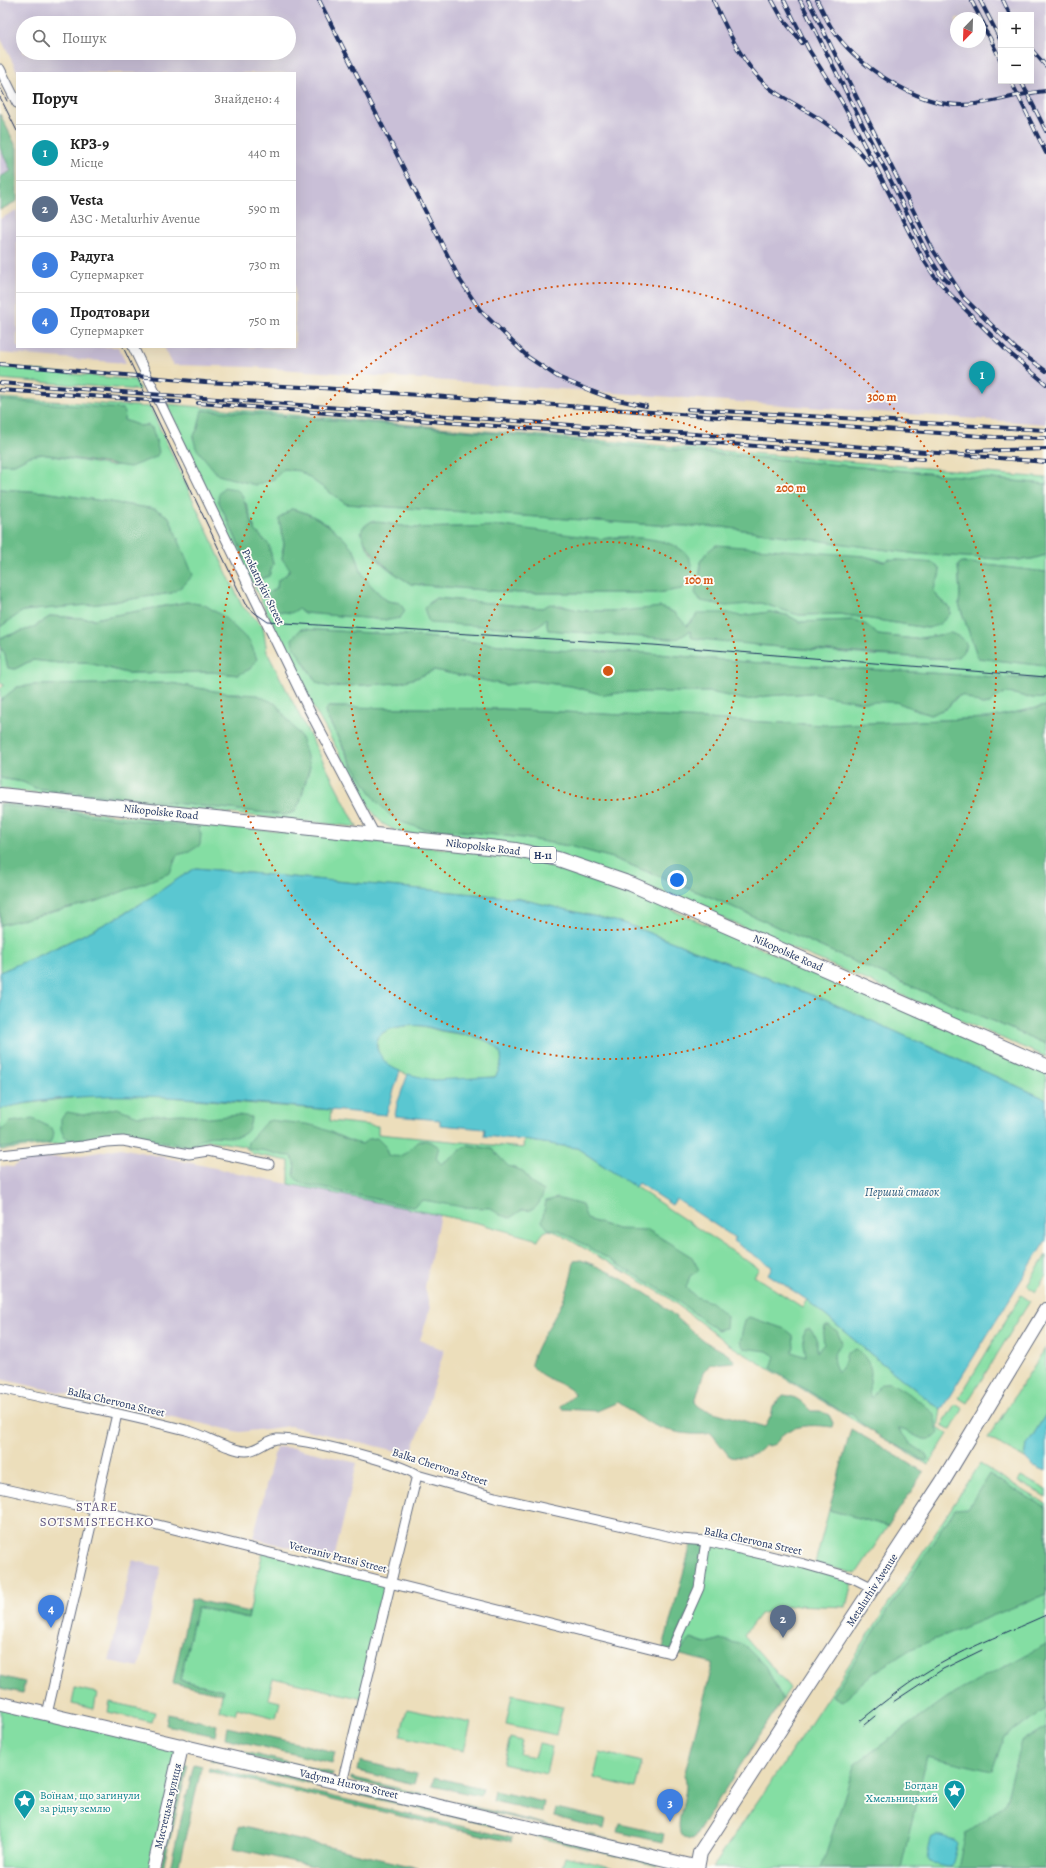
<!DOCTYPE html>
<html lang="uk">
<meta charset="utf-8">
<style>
:root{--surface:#fff;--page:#f6f6f6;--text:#222;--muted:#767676;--line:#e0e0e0;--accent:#b5179e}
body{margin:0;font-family:Alegreya,serif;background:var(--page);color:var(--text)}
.controls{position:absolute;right:12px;top:12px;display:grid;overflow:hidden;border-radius:0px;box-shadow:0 4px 16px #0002}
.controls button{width:36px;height:36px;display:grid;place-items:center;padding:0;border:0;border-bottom:1px solid var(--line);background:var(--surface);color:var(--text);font:20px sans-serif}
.compass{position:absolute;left:950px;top:12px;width:36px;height:36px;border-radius:50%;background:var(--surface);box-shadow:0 4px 16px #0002;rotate:203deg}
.you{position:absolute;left:677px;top:880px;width:14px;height:14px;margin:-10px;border:3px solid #fff;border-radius:50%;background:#1a73e8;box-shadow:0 0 0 6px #1a73e833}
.badge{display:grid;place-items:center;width:26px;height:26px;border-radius:50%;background:var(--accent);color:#fff;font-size:13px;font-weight:700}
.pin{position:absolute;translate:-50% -33px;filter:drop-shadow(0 1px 2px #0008)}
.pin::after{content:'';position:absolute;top:21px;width:14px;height:12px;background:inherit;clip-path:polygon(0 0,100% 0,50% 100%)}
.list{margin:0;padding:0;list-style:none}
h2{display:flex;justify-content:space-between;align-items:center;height:52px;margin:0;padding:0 16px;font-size:17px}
h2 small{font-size:13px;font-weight:400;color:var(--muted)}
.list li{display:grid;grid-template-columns:26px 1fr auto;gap:12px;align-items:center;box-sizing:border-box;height:56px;padding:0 16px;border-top:1px solid var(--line)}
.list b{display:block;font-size:15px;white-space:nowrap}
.list p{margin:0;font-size:13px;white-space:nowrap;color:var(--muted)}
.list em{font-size:13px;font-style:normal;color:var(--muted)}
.icon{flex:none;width:22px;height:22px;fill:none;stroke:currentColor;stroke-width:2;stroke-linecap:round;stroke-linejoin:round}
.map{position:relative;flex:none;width:1046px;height:1868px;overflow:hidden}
.search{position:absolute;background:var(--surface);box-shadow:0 4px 16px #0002;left:16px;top:16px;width:280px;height:44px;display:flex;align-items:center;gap:10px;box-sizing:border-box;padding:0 14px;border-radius:22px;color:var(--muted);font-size:15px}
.panel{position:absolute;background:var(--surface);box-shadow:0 4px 16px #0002;left:16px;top:72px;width:280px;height:276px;border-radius:0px}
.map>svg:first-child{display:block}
.industrial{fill:#c9bfd7;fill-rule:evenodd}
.green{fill:#84dea3;stroke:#508680;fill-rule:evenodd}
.forest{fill:#6bbd89;stroke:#437674}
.water{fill:#5ac7d1;stroke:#3a7b98}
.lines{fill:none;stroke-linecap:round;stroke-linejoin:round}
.street-casing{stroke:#646c7f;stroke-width:11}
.secondary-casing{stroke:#646c7f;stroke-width:15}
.primary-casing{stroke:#646c7f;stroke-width:16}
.street{stroke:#fff;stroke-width:9}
.secondary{stroke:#fff;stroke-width:13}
.primary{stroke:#fff;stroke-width:14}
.tram{stroke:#1b2f5e;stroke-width:1}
.rail-casing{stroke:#1b2f5e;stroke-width:4}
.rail{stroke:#fdfcf7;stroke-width:2.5;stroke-dasharray:8;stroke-linecap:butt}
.ring{fill:none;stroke:#d45514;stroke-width:2;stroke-dasharray:2 4}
.labels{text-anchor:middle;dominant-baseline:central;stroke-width:3.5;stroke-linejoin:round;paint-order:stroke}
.shield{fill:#fdfcf7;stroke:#5f6c8c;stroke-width:1}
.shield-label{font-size:10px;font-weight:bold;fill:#1b2f5e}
.street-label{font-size:11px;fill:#1b2f5e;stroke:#fdfcf7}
.culture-label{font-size:11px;fill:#0d838f;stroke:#fdfcf7;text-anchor:end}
.water-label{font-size:12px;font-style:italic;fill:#2e5d80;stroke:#fdfcf7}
.quarter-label{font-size:13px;letter-spacing:1px;fill:#615781;stroke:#fdfcf7}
.centre{fill:#d45514;stroke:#fdfcf7;stroke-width:2}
.ring-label{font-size:12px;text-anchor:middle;font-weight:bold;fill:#d45514;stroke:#fdfcf7;stroke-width:3.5;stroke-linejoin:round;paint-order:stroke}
</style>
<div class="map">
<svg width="1046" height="1868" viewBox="0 0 1046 1868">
<rect width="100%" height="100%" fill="#fdfcf7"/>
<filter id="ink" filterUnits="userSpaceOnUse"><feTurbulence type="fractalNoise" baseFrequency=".025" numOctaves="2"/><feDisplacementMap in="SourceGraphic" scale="8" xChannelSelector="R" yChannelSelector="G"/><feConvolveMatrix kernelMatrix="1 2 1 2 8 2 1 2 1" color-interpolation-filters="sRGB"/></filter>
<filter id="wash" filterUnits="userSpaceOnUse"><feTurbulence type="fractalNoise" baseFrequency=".012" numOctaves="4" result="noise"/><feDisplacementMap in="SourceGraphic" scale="16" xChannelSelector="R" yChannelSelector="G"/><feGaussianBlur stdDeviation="0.9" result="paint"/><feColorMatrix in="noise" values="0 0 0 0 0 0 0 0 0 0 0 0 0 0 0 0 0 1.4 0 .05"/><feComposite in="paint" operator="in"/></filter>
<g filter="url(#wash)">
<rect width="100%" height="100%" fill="#ecdebb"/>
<g class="industrial">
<path d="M0,0H1046V424L253,367L173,365L164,347H295V73H18L0,37ZM1001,15H1031V81H1001ZM956,18H980V42H956ZM23,23H289V53H23Z"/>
<path d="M0,148L11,171L0,177Z"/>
<path d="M17,210V347H118L126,363L0,353V219Z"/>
<path d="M121,1148L289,1184L440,1214L425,1287L430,1309L420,1340L444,1350L420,1431L410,1454L290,1426L240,1432L0,1379V1166L13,1167L26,1158L71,1157Z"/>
<path d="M276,1447L295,1448L357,1463L334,1559L253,1538Z"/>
<path d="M132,1560L161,1567L139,1667L109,1661Z"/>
</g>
<g class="green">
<path d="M0,367L135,380L140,390L0,379Z"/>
<path d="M0,398L150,407L242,606L263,626L267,652L357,827L0,789V778L23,782L35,788L285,815L294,812L300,802L310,766L240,693H225L171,683L33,685L17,687L0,701V689L4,685L0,683V650L2,649L5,655L8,668L15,669L32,660L59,663L85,662L127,673L212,672L238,675L187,602L94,619L51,616L32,628L0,638V627L23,611L98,604L172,593L177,539L169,517L155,509L44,492L0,489V464H14L30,456L41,454L112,466L143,462L148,459L157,443L152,428L147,425L140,426L124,420L123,417L37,403L0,400Z"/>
<path d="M165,404L1046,478V484L424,427L203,410L198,428L193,437L274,479L284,469L300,471L346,504L657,525L722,527L917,554L1015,560L1032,559L1046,555V572L962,562L958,565L960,594L959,604L978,658L1046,666V680L746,662L647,653L550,650L405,635L301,629L303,662L317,683L329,687L398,683L419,677L434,670L506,685L532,681L571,686L604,695L625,692H710L747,700L766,696L811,693L896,702L930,715L947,708L957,697L962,695L982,705L990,704C993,701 996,697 999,695C1009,688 1032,703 1046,697V706L989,718L824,725L503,709L329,707L325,710L326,715L353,767L424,829L462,831L523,838L569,846L613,858L715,899L857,963L1046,1044V1057L633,880L396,831L383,824L372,811L312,705ZM218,500L246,503L255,530L269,545L273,564L269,576L258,580L255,579ZM291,509C313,512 341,532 354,551C358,558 358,564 361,571C363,578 382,598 388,601C391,602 396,602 400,603L389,620L305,613L271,591L277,588L278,580L287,574L291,569L282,552L284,544L279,519ZM372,521L414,528L503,526L553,534L602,539L615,537H633L668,543L675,590L657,593H518L411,584C396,575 372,559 365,543C363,539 363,532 363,527ZM707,552L864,556L940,575L935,581L934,591L939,599L950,608V614C943,621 937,627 927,628L840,614L799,615L761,603L745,604L698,585L700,573V562ZM436,598L542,608L561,605L577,611H622L687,627L691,621L728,613L740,616L770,612L787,615L800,622L854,620L872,629L878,635L915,639L951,633L950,659L870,655L755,645L690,631L672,639L548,630L546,617L532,629L521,628L428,603Z"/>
<path d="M0,803L516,856L556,866L628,891L1046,1071V1099L825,1000L623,923L516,898L196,868C172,881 151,899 127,912C86,935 43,954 0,972Z"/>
<path d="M402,1026C409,1026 416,1025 423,1026C429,1027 435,1030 441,1031C467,1036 520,1038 495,1077C474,1078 453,1082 433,1080C414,1078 376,1069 377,1044C378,1031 391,1029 402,1026Z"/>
<path d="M93,1095H144L331,1110L330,1121L378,1126V1134L523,1148L524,1140L577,1148L759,1269L754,1276L802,1307L807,1300L873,1356L941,1410L938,1427L948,1434L928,1465L728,1344L666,1296L558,1233L549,1230L544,1232L538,1240L478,1223L289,1184V1161L253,1154L244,1146L207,1140L191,1149L124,1137L0,1150V1109L15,1105Z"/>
<path d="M1046,1255V1275L1036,1292L1027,1286Z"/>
<path d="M1021,1295L1030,1301L967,1403L959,1398Z"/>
<path d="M1046,1347V1414L1027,1445L1025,1458L988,1438Z"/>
<path d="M955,1404L963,1409L951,1430L942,1425Z"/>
<path d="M980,1464L1046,1504V1868H712L809,1726Z"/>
<path d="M1021,1476L1046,1490V1497L1018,1481Z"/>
<path d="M829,1510L888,1526L856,1574L815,1563Z"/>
<path d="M706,1541L853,1578L846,1607L794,1605L760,1614L744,1635L790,1688L782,1700L767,1668L720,1639L705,1644L691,1639L677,1654L670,1653Z"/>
<path d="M263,1551L391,1582L363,1699L273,1678L268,1699L280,1702L276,1718L237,1708L235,1714L219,1710L223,1690L180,1680L197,1607L248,1619Z"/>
<path d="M75,1688L97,1693L94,1709L72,1704Z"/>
<path d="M512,1695L563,1706L556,1735L506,1724Z"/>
<path d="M110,1702L155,1712L152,1722L108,1712Z"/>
<path d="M0,1703L182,1745L154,1868H0Z"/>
<path d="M407,1709L471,1723L464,1751L400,1736Z"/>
<path d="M510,1738L522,1741L519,1754L535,1757L539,1744L552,1747L546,1774L503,1764Z"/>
<path d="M600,1752L642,1762L635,1788L594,1778Z"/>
<path d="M565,1856L614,1868H562Z"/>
</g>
<g class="forest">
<path d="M0,114L17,148V201L0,210V177L11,171L0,148Z"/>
<path d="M0,400L123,409L125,413L124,420L140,426L147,425L152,428L159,452L156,457L130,467L41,454L30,456L14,464H0Z"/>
<path d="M202,410L424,427L1046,484V555L1032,559L1015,560L917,554L722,527L657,525L346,504L300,471L284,469L274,479L255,485L218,475L196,448L193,437L198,428Z"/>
<path d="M224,487L235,489L241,493L255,530L269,545L273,564L269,576L258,580L255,579L218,500L219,493Z"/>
<path d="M0,489L44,492L155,509L169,517L193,575L184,585L172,593L98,604L23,611L0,627Z"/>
<path d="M291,509C313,512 342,532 354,551C358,558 358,564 361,571C363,578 382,598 388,601C391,602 396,602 400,603L405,611L400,618L389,620L304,613L298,609L291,613L277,611L268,604L266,596L271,591L277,588L278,580L287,574L290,569L282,559L284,544L279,519Z"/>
<path d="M372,521L414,528L503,526L602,539C623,535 687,536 691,564C692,575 689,581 682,589L657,593H518L411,584C390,571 370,556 361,533L363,527Z"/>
<path d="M716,545L864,556L884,562L889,559L934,563L940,570C940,577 935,582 934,591L939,599L950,608V614C943,622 937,627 927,628L840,614L799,615L761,603L726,606L701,601L695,593L700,573V562L707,552Z"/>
<path d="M962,562L1046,572V666L978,658L959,604L960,594L958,565Z"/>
<path d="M436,598L542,608L550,604L584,611H622L661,607L675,613L687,626L699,613H728L740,616L770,612L787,615L800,622L854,620L867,625L878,635L915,639L951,633L962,638L967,645L960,656L950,659C864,654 778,648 692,638L690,631L679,638L672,639L548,630L546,618L541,624L532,629L429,623L424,608Z"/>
<path d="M187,602L205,605L224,617L250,642L257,659L250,669L238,675L212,672L127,673L85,662L59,663L32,660L15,669L8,668L5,655L2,649L0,650V638L32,628L51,616L94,619Z"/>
<path d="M301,629L405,635L550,650L647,653L746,662L1046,680V697C1032,703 1009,688 999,695C996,697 993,701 990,704L982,705L962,695L956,697L947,708L930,715L896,702H860L811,693L766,696L747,700L710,692H625L604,695L571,686L532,681L506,685L434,670L419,677L398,683L329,687L317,683L293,645L292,639Z"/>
<path d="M171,683L225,693L257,695L276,704L301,737L310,766L300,802L294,812L285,815L35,788L23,782L0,778V701L17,687L33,685Z"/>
<path d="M1046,706V1044L857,963L715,899L613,858L569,846L523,838L462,831L424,829L404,823L391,816L377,802L354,767L326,715L325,710L328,707L503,709L824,725L989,718Z"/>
<path d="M0,805L198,827L201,834L200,845L189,852L177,855L170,873L98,901L0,925Z"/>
<path d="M117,1108L138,1116L183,1114L209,1118L238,1115L251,1117C250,1147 223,1133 207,1137C202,1138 196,1143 191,1146L125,1135L72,1140L64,1137L61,1129V1118L67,1112L83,1115Z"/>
<path d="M33,1119L52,1128L54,1133L50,1143L0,1148V1130L3,1129L10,1122Z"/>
<path d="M271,1120C286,1123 304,1122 318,1127C333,1132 346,1141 362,1144L369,1139L377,1138L385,1146L388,1155C414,1164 410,1126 439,1147L436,1158L441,1164L468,1145L492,1149L508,1166L523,1171L531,1183L544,1191C540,1203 536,1213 522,1210L510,1218L500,1215L490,1208L463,1207L423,1200L413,1207L303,1184L294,1177L295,1163L291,1156C281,1156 275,1153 266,1151C258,1149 254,1151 247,1147L248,1142L266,1122Z"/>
<path d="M557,1198L582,1205L587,1219L617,1229L648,1230L692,1257L699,1270L690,1276L686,1288L696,1297L711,1302L727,1316L726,1328L717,1330L668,1294L559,1230L548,1229L542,1221L546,1201Z"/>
<path d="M581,1260C605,1268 641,1289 661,1304C674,1315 687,1327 700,1338C711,1347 727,1350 735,1362L710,1364L704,1372L695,1402L700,1408L765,1427L771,1416L773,1407L783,1395C797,1396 802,1402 811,1411H820L829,1415L833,1423L832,1427C817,1425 799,1424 786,1432C776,1438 781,1446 764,1446C753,1458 746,1458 729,1456L711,1433C691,1437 662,1431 644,1420C635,1415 627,1408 618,1402L597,1411L563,1409L560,1406L575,1394C561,1379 543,1382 531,1364C537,1341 552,1324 562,1303C568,1290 572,1275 574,1261Z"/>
<path d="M749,1317L785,1329L793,1335L794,1347L792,1352L806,1357L803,1336L806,1329H810L817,1338V1352L824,1344L823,1336L825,1326H829L837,1331L842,1343C832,1354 831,1359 838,1372L845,1362L847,1352L857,1349C863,1355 871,1363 871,1373C871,1383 867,1388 871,1398C880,1390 875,1381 891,1383C901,1389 926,1404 932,1412C937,1419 935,1426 939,1433C926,1449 912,1430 898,1429L911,1444L926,1454L928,1459L926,1461L920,1459L914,1454C895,1445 865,1431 853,1414H846L771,1368L775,1356L767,1351L744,1348L740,1342L745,1320Z"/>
<path d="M851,1429L924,1472L888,1526L829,1510Z"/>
<path d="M989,1474L1046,1508V1594L911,1649L875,1672L842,1701L832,1696L955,1509L968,1508Z"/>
<path d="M692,1541H706L699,1588L670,1653L662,1651Z"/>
<path d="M191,1599L249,1612L248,1619L197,1607L180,1680L224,1690L223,1694L173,1683Z"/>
<path d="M691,1639L705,1644L720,1639L744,1645L767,1668L782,1700L693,1840C662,1839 694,1792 684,1776L713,1663L677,1654Z"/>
<path d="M1046,1644V1709L1004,1737L992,1771L927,1756L901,1868H821L855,1764L948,1697Z"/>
<path d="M0,1676L25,1682L22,1693L0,1688Z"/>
<path d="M168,1714L217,1725L215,1736L166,1725Z"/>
<path d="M227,1727L335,1752L332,1763L225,1738Z"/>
<path d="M1046,1727V1868H958L966,1833L1005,1804L1022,1741Z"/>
<path d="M223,1747L333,1773L332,1776L222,1751Z"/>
<path d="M211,1757L514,1827L513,1831L210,1760Z"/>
<path d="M360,1761L417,1774L414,1784L358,1771Z"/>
<path d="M185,1764L188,1765L163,1868H160Z"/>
<path d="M194,1764L202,1766L178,1868H170Z"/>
<path d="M209,1768L512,1838L511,1842L208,1771Z"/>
<path d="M351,1777L661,1852L351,1780Z"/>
<path d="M434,1777L482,1788L480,1796L432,1786Z"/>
<path d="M495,1791L544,1802L542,1812L493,1801Z"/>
<path d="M556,1808L606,1819L604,1829L554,1817Z"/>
<path d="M619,1824L664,1834L662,1842L617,1832Z"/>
<path d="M239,1826L419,1868H321L234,1848Z"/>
<path d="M538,1834L659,1863L658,1866L537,1837Z"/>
</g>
<g class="water">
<path d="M196,868L516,898L623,923L825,1000L1046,1099V1240L941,1410L873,1356L807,1300L768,1274L772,1267L733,1241L735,1238L676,1199L672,1205L638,1183L635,1187L577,1148L524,1140L484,1136L485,1129L440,1125V1120L395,1116L397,1104L408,1074L433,1080L495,1077C519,1040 470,1035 444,1031C437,1030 430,1027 423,1026C409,1024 368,1027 378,1051C383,1061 389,1067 400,1071L386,1115C330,1110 273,1104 217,1100C144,1095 71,1091 0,1109V972C43,954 86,935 127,912C151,899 172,881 196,868Z"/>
<path d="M1046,1414V1471L1032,1465L1025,1458L1027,1445Z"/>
<path d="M937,1835L955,1840L958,1843L953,1862L950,1867L929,1862L927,1859L931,1838Z"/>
</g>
</g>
<g filter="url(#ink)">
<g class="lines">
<defs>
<g id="street">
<path d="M0,69L17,103"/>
<path d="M133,347L308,708L375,835"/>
<path d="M0,1155L83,1146L106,1142L123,1141L189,1154L208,1151L269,1164"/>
<path d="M0,1388C62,1402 125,1414 186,1430C203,1434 230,1451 246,1451C258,1451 266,1440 277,1439C302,1438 396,1461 417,1475L495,1497L681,1539L706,1541L804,1564L853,1578L873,1588"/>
<path d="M0,1488L94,1509L670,1653L699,1588L706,1541"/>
<path d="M47,1714L117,1414"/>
<path d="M342,1783L417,1475"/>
</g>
<g id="secondary">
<path d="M0,1703L697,1867"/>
<path d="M154,1868L182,1745"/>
</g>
<g id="primary">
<path d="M0,795L516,850L558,859L631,884L1046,1066"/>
<path d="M697,1868L700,1853L797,1703L943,1481L1046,1310"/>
</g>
</defs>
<use href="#street" class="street-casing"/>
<use href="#secondary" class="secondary-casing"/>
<use href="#primary" class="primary-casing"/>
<use href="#street" class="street"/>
<use href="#secondary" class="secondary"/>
<use href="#primary" class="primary"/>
<g class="tram">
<path d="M0,87L7,101"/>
<path d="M0,97L17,131"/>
<path d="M123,347L245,604L255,613L268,622L653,645L1046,677"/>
<path d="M893,1702L943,1669L982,1650"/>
<path d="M860,1721C885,1701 911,1680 940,1664C973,1645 1011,1631 1046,1615"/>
<path d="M864,1725L875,1716"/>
</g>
<defs>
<g id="rail">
<path d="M319,0L460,280L480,310L528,357L558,377L591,391L613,399L646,406"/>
<path d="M713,0C727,29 742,63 766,85C778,96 792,102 805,110C829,124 853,142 870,165"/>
<path d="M772,0L782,18L802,43"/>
<path d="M784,0L809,50L842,102L923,259L934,276L951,295L1006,350L1046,384"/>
<path d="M800,0L928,255L940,274L948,282"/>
<path d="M808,0L933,250L964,298L1016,349L1046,371"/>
<path d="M817,0C822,9 826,19 831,27C855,65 916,105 961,105C990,105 1018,93 1046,91"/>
<path d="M971,0L985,27"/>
<path d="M980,0L1001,41"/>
<path d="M1003,0L1010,15"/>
<path d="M980,23L990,38L1001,61"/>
<path d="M1031,49L1046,66"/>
<path d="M1011,81L1046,153"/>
<path d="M1021,81L1046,131"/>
<path d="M0,364L205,382L322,388L994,437L1046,438"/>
<path d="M0,383L815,443L1046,462"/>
<path d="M0,390L180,402"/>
<path d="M198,403L924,459"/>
<path d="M688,409L1046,430"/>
<path d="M968,451L1046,449"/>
</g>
</defs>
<use href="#rail" class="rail-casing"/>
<use href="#rail" class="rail"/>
</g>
</g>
<g class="ring">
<circle cx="608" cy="671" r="129"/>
<circle cx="608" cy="671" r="259"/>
<circle cx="608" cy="671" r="388"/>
</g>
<defs>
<symbol id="sight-pin" viewBox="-11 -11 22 30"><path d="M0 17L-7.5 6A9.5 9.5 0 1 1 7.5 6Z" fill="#0f9aa8" stroke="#fdfcf7"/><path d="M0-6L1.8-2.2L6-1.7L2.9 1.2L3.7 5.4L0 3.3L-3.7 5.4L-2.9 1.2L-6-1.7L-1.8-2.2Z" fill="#fff"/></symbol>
</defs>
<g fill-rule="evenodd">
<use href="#sight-pin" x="942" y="1778" width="25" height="34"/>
<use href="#sight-pin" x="12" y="1788" width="25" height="34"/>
</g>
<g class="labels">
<rect class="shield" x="530" y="847" width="26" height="16" rx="3"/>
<g class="shield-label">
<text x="543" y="855">Н-11</text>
</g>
<g class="street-label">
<text transform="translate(263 587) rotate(64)">Prokatnykiv Street</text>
<text transform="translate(161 812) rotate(6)">Nikopolske Road</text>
<text transform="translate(483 847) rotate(7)">Nikopolske Road</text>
<text transform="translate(788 953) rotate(24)">Nikopolske Road</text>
<text transform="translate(116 1402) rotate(13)">Balka Chervona Street</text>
<text transform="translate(440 1467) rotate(18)">Balka Chervona Street</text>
<text transform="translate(753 1541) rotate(12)">Balka Chervona Street</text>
<text transform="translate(338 1557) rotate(14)">Veteraniv Pratsi Street</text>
<text transform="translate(872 1590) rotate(-57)">Metalurhiv Avenue</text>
<text transform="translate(349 1784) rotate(13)">Vadyma Hurova Street</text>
<text transform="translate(168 1806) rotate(-77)">Мистецька вулиця</text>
</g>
<g class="culture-label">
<text x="938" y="1785">Богдан<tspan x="938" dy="13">Хмельницький</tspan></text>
<text x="40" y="1795" text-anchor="start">Воїнам, що загинули<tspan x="40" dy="13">за рідну землю</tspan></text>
</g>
<g class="water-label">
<text x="902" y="1192">Перший ставок</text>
</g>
<g class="quarter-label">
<text x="97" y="1506">STARE<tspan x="97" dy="15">SOTSMISTECHKO</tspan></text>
</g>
</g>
<circle cx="608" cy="671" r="6" class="centre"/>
<g class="ring-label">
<text x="882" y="401">300 m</text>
<text x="791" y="492">200 m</text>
<text x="699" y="584">100 m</text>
</g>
</svg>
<div class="controls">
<button>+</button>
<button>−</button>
</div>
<svg class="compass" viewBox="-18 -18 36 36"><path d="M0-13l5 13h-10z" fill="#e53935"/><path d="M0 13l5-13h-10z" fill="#767676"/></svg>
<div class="you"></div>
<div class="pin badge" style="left:982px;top:394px;background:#0f9aa8">1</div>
<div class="pin badge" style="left:783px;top:1638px;background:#5c6f8a">2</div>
<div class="pin badge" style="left:670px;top:1822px;background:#3f7fe0">3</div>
<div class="pin badge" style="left:51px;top:1628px;background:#3f7fe0">4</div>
<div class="search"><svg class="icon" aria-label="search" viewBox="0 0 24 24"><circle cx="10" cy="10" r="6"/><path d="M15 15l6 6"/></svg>Пошук</div>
<section class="panel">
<h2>Поруч<small>Знайдено: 4</small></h2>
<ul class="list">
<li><span class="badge" style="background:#0f9aa8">1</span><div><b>КРЗ-9</b><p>Місце</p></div><em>440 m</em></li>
<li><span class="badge" style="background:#5c6f8a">2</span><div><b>Vesta</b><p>АЗС · Metalurhiv Avenue</p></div><em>590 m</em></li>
<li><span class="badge" style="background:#3f7fe0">3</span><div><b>Радуга</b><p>Супермаркет</p></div><em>730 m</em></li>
<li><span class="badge" style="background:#3f7fe0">4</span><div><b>Продтовари</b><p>Супермаркет</p></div><em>750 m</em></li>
</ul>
</section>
</div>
